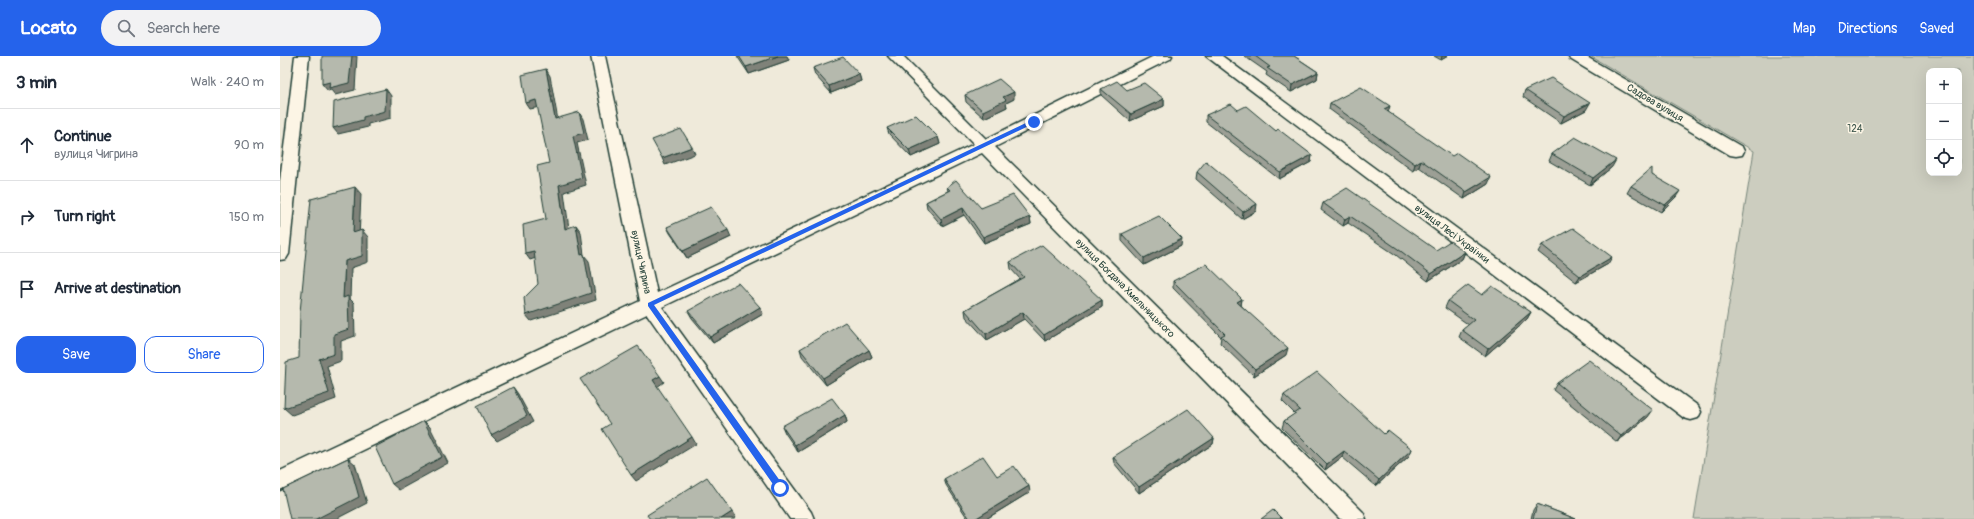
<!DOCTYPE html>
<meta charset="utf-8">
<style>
:root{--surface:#fff;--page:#f2f2f3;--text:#1f2937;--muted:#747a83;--line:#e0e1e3;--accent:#2563eb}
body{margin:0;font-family:Pangolin,sans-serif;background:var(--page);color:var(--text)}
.controls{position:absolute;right:12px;top:12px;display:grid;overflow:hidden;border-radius:8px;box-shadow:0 4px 16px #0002}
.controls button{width:36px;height:36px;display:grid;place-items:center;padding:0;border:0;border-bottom:1px solid var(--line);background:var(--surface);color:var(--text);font:20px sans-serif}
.stop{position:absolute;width:12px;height:12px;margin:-9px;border:3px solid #2563eb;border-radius:50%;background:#fff}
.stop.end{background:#2563eb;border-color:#fff;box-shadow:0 1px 4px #0008}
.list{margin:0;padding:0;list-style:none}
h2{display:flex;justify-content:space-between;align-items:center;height:52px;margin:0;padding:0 16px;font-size:17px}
h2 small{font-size:13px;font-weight:400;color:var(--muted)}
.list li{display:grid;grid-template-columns:26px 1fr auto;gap:12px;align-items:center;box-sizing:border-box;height:72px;padding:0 16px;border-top:1px solid var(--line)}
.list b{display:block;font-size:15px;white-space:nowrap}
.list p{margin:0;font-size:13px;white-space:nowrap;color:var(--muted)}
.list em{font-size:13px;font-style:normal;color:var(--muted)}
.actions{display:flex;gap:8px;padding:12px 16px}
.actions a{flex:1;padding:9px 0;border:1px solid var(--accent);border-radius:12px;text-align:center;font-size:14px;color:var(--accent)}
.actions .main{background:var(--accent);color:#fff}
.icon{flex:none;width:22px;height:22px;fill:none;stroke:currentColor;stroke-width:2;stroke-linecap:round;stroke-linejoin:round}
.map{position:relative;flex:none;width:1694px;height:463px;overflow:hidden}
header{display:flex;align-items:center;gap:24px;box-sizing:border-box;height:56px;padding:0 20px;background:var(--accent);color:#fff}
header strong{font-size:19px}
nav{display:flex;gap:22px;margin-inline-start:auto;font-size:14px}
.search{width:280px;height:36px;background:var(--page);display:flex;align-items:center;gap:10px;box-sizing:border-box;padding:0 14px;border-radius:22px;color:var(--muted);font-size:15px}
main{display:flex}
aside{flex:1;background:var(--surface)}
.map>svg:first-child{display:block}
.green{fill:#cccdbf;stroke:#76857a;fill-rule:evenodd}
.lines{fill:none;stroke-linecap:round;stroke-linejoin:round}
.minor-casing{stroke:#1f3d34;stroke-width:3}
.minor{fill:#fcf5e5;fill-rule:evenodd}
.wall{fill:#9c9f95;stroke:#1f3d34}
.shaded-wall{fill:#7f8279;stroke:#1f3d34}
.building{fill:#b5b9ad;stroke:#1f3d34}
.route{fill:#2563eb}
.labels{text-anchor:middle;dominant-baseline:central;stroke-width:3;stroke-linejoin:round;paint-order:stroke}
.street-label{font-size:10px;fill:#1f3d34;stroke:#fcf5e5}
.park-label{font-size:10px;fill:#425a50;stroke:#fcf5e5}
</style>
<header>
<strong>Locato</strong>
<div class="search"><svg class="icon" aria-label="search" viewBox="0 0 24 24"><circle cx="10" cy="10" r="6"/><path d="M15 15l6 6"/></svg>Search here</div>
<nav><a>Map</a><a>Directions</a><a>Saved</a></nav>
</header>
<main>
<aside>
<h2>3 min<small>Walk · 240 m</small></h2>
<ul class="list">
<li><svg class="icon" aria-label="ahead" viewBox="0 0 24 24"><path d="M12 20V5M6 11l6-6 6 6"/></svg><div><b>Continue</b><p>вулиця Чигрина</p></div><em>90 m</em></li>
<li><svg class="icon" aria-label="right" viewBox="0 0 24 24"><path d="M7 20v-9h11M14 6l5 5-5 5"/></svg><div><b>Turn right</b></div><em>150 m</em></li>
<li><svg class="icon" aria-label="arrive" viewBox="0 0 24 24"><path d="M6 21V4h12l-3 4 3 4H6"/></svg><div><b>Arrive at destination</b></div></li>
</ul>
<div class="actions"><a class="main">Save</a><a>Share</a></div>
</aside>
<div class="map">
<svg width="1694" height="463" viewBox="0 0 1694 463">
<rect width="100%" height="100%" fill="#efeada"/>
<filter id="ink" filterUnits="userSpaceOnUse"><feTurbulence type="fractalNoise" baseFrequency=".025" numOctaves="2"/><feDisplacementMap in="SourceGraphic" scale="8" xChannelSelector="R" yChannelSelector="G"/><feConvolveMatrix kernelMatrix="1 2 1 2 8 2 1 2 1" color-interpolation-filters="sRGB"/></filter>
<g filter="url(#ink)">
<path class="green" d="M1310,0H1694V463H1414L1474,95ZM1649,15H1679V117H1649Z"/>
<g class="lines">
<defs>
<g id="minor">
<path d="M15,0H29L9,198L6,203L0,204V125Z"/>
<path d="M311,0H325L377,237L694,88L608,0H623L706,83L874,0H892L890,3L715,91L1083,456L1086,463H1060L702,97L382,251L531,456L534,463H510L367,258L0,434V415L360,245Z"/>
<path d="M926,0H942L1418,350L1421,356L1418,362L1411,364L1404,362Z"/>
<path d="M1288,0H1305L1462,91L1464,95L1462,99L1456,100L1450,99L1290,3Z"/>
</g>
</defs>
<use href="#minor" class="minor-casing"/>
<use href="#minor" class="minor"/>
</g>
<g class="wall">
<path d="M457,0H507L509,4L469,18Z"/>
<path d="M964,0H1014L1038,16L1037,23L1011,36L986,19L987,16Z"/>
<path d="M1154,0H1168L1161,4Z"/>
<path d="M533,12L579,18L581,25L551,37L535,19Z"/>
<path d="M821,33L847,34L884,43V50L850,65L821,39Z"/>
<path d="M1245,34L1306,54L1281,67L1243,41Z"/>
<path d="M685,39L734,43L726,47L727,51L704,62L686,46Z"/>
<path d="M1050,47L1108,56L1208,128L1184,143L1139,111L1133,115L1049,53Z"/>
<path d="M958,54L996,75L1032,99L1031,106L999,123L926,66V59Z"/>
<path d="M607,72L658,81L660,88L631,101L609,78Z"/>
<path d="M1272,98L1332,111L1310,129L1269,105Z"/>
<path d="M917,116L976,155L962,163L916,123Z"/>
<path d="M1372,119L1396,141L1381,156L1347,137L1351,130Z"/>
<path d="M667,131L701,152L750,161L751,168L704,187L684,159L662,170L647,152L646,146L668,135Z"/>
<path d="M1043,147L1156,194L1185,196L1182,203L1148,225L1116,199L1068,167L1063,170L1041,154Z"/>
<path d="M387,171L451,181L407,202L390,177Z"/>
<path d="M842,178L901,190L864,209L842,185Z"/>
<path d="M1262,189L1328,208L1296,226L1258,196Z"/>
<path d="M730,206L822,244V251L765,285L744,263L707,284L686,261L685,254L740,223L731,213Z"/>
<path d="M893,225L962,243L961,249L1006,299L974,320L940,287L941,281L893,232Z"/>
<path d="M1202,239L1251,256L1247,263L1205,300L1179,281L1182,274L1189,269L1165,252L1168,245Z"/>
<path d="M408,255L483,258L433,287L412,262Z"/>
<path d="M520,293L589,294L592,301L546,329L522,300Z"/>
<path d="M1277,327L1368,361L1337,386L1273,334Z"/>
<path d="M1004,339L1104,378L1132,393L1129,400L1096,430L1062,401L1045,414L1002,372L1004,365L1015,358L1002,345Z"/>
<path d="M565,359L567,366L518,396L505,377L502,370Z"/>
<path d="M934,382L933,388L859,437L834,407L833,401Z"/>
<path d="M717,420L750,436L706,463H688L666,429L664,423Z"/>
<path d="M1257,448L1296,463H1251L1253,454Z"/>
</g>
<g class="shaded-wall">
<path d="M72,0H77L75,34L55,39L51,34L48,35L42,28Z"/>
<path d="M498,0H507L509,4L469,18L466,11Z"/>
<path d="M1162,0H1168L1161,4Z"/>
<path d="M266,13L270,20L279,70L275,63Z"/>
<path d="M1038,16L1037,23L1011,36L1012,29Z"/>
<path d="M579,18L581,25L551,37L549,30Z"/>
<path d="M106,33L111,40V62L88,68V71L58,78L53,72L83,61Z"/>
<path d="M734,36V43L726,47L727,51L704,62L703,55L723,41Z"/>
<path d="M884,43V50L850,65L851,58Z"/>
<path d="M256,44L260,51L250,53L246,47Z"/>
<path d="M1310,47L1306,54L1281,67L1284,60Z"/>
<path d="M1110,50L1108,57L1104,53Z"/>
<path d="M299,56L303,63L308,84L297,87L306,129L284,136L290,180L285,173L279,129Z"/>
<path d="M658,81L660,88L631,101L629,94Z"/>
<path d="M412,91L415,98L385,109L382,102Z"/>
<path d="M1032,99L1031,106L999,123L1000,116Z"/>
<path d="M1141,104L1139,111L1133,115L1135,108Z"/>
<path d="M1336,104L1332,111L1310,129L1313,122Z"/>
<path d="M1211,121L1208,128L1184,143L1186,136Z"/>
<path d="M75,131L81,138L79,183L73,177Z"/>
<path d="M1400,135L1396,141L1381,156L1385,149Z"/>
<path d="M977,148L976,155L962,163L963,156Z"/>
<path d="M683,152L684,159L662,170L661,163Z"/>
<path d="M1070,160L1068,167L1063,170L1065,163Z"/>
<path d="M750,161L751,168L704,187L703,181Z"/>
<path d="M296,169L301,176L304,199L309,205L316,244L251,265L246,259L301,199Z"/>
<path d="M82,174L88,181V206L71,212L70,243L74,247L75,280L61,285V305L47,310L56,343L12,359L4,352L39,303L63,242L65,205Z"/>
<path d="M448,174L451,181L407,202L403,195Z"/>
<path d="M902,183L901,190L864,209V202Z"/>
<path d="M254,195L259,201L250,204L245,197Z"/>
<path d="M1185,196L1182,203L1148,225L1151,218Z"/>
<path d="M1332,201L1328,208L1296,226L1300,220Z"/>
<path d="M962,243L961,250L957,246Z"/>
<path d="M822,244V251L765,285L764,279Z"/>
<path d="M480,251L483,258L433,287L430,281Z"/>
<path d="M743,256L744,263L707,284L706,278Z"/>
<path d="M1251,256L1247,263L1205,300L1208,293Z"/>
<path d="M1008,292L1006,299L974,320L975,313Z"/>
<path d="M589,294L592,301L546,329L543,322Z"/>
<path d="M380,320L384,326L377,331L373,324Z"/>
<path d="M233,331L238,338L253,366L217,385L211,379Z"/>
<path d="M1373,354L1368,361L1337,386L1341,380Z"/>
<path d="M565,359L567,366L518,396L515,389Z"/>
<path d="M144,365L150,371L168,407L119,434L112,428Z"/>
<path d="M412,381L416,388L356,425L351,419Z"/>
<path d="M934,382L933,388L859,437V431Z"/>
<path d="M1132,393L1129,400L1096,430L1099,424Z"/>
<path d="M1064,395L1062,401L1045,414L1047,408Z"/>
<path d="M68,402L75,408L87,447L56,463H36Z"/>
<path d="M749,430L750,436L706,463H695Z"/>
<path d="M452,456L456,462L454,463H441Z"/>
</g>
<g class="building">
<path d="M42,0H72L69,27L49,32L50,26L42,28Z"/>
<path d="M459,0H498L466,11Z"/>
<path d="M975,0H1014L1038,16L1012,29L987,12L990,11Z"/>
<path d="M563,1L579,18L549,30L533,12Z"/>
<path d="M266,13L275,63L299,56L304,77L293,80L302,122L279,129L285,173L296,169L301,199L304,198L311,237L246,259L244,242L258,228L254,195L245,197L243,169L266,163L257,110L269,107L256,44L246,47L242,19Z"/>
<path d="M1271,22L1310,47L1284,60L1245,34Z"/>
<path d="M719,23L734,36L723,41L726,44L703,55L685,39Z"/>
<path d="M837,25L847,34L864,27L884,43L851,58L821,33Z"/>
<path d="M1081,31L1110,50L1104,53L1172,100L1177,97L1211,121L1186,136L1141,104L1135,108L1050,47Z"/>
<path d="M106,33L105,55L83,61V64L53,72L54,46Z"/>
<path d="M951,48L958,54L966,50L996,75L998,73L1032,99L1000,116L926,59Z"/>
<path d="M636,59L658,81L629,94L607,72Z"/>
<path d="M401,73L412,91L382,102L372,84Z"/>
<path d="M1295,81L1336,104L1313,122L1272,98Z"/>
<path d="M926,105L977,148L963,156L917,116Z"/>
<path d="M1372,112V119L1400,135L1385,149L1351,130Z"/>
<path d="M676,124L701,152L733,139L750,161L703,181L683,152L661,163L646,146L670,134L667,131Z"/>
<path d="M75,131L73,177L82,174V200L65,205L63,242L68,240L69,273L54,278V298L39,303L49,337L4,352L6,306L19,302L20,256L31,143Z"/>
<path d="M1067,132L1156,194L1170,185L1185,196L1151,218L1118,193L1070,160L1065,163L1043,147Z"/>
<path d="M431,151L448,174L403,195L387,171Z"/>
<path d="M879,160L902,183L864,202L842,178Z"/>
<path d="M1293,172L1332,201L1300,220L1262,189Z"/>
<path d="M762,189L822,244L764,279L743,256L706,278L685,254L744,221L730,206Z"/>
<path d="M926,208L962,243L957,246L1008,292L975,313L941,280L945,278L893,225Z"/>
<path d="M458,227L480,251L430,281L408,255Z"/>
<path d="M1188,229L1202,239L1212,230L1251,256L1208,293L1182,274L1194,264L1168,245Z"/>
<path d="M565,266L589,294L543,322L520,293Z"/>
<path d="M358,290L380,320L373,324L412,381L351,419L322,373L330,368L300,323Z"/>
<path d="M1309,304L1373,354L1341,380L1277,327Z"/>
<path d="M1037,316L1104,378L1108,374L1132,393L1099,424L1064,395L1047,408L1004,365L1020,354L1004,339Z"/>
<path d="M233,331L247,360L211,379L197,350Z"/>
<path d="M552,342L565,359L515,389L502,370Z"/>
<path d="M908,353L934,382L859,431L833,401Z"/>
<path d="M144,365L162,401L112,428L95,391Z"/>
<path d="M703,400L717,420L734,410L749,430L695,463H690L664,423Z"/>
<path d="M68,402L79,441L36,463H10L3,433Z"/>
<path d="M427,421L452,456L441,463H370L367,459Z"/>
<path d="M1257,448L1296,463H1253Z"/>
<path d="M993,454L1002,463H981Z"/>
</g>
</g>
<path class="route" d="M752,64L757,66L374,249L503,429V434H497L368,250V247Z"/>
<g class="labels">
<g class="street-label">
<text transform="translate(1375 47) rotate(31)">Садова вулиця</text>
<text transform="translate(1172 178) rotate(37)">вулиця Лесі Українки</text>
<text transform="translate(361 206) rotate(78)">вулиця Чигрина</text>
<text transform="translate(845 232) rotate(45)">вулиця Богдана Хмельницького</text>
</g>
<g class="park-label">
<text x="1575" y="73">124</text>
</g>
</g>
</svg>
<div class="controls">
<button>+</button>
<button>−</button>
<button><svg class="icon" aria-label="locate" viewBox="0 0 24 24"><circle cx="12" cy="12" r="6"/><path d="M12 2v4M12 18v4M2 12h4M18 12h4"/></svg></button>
</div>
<div class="stop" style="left:500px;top:432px"></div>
<div class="stop end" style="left:754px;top:66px"></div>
</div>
</main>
